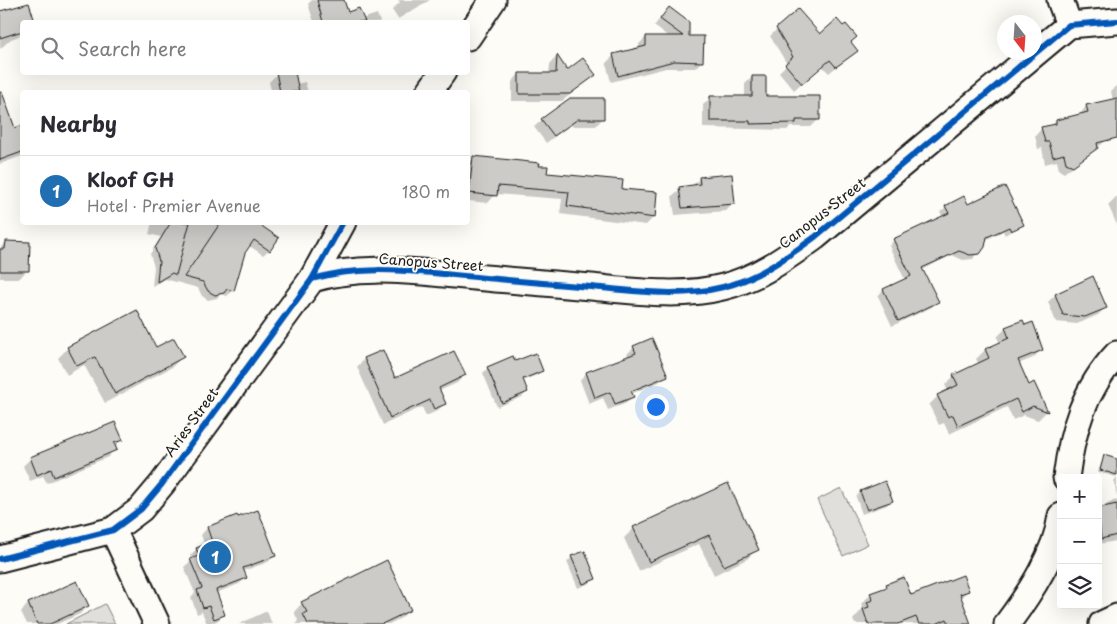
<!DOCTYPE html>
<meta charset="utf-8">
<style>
:root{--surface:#fff;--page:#f2f2f3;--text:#2b2b33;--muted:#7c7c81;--line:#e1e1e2;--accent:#1f6fb2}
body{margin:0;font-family:"Playpen Sans",sans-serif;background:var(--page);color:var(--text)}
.controls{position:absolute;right:15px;bottom:15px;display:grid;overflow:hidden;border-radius:5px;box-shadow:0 5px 20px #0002}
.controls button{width:45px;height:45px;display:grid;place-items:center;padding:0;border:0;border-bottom:1px solid var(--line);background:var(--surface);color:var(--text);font:25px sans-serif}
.compass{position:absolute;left:997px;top:15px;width:45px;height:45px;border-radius:50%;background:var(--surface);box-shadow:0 5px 20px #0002;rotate:163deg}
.you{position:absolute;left:655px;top:406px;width:18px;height:18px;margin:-12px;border:4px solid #fff;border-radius:50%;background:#1a73e8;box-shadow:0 0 0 8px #1a73e833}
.badge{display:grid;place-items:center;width:32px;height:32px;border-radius:50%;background:var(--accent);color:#fff;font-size:16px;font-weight:700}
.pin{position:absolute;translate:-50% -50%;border:2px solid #fff;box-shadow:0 1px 5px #0006}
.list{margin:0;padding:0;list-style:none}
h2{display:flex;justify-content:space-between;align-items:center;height:65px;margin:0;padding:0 20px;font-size:21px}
h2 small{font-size:16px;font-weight:400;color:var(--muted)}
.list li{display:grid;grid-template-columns:32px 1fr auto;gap:15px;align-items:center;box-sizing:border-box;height:70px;padding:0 20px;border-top:1px solid var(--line)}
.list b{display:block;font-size:19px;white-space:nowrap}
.list p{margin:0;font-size:16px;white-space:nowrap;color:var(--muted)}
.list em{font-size:16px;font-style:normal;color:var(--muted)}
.icon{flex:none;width:28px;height:28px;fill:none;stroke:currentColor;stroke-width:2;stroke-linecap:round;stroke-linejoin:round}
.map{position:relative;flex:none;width:1117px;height:624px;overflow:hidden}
.search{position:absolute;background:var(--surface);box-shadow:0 5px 20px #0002;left:20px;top:20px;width:450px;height:55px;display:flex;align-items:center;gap:12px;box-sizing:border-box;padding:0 18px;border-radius:5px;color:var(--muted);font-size:19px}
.panel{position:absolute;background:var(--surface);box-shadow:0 5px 20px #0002;left:20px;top:90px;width:450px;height:135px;border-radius:5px}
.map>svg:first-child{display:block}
.green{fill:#e0dfdb;stroke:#7e7e7c}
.shadow{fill:#0003}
.building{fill:#cccbc8;stroke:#1c1c1c}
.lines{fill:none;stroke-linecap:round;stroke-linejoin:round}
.minor-casing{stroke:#1c1c1c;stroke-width:29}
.minor{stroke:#fdfcf7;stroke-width:25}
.cycleway-casing{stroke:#fdfcf7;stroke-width:9}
.cycleway{stroke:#0057b8;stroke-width:6}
.labels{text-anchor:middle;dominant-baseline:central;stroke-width:4;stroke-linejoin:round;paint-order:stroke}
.street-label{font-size:14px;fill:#1c1c1c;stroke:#fdfcf7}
</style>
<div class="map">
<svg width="1117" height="624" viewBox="0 0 1117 624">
<rect width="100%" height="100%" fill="#fdfcf7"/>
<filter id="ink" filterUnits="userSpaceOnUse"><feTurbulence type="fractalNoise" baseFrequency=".02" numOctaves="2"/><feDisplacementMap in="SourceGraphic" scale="10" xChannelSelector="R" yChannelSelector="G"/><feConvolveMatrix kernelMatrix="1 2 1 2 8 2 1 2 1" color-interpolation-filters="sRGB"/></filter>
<g filter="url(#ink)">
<g class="green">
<path d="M841,488L868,544L843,556L817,500Z"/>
<path d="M105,604L115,624H66Z"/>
</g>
<g class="shadow">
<path d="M312,0H342L348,14L362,19L377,14L380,22H314L308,4Z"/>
<path d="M398,0H430L398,19L392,10L400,2Z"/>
<path d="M28,4L34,22H22V35L11,39L0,49V13Z"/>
<path d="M662,16L688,38L702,61L695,68H666L611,82L606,63L613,56L639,49V44L646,37H669L654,26Z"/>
<path d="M777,29L849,42L856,51L829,73L822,66L794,90L779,72L787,64L770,36Z"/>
<path d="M556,57L567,71L595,75L562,101H512V82L519,74H549L550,64Z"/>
<path d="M277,74L296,84L305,82L308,92H262L271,90L269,82Z"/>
<path d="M752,77L765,98L818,120L811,127H790L787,130L703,128V105L710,98H745V84Z"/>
<path d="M1117,85V106H1114L1111,91Z"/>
<path d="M0,105L14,130L22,127V156L0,164Z"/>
<path d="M1086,106L1107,140L1064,173L1059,170L1057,161L1045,164L1042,148L1038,149L1035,136L1042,128L1051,126L1056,121L1079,116Z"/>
<path d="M603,118L596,126H569L546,143L534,127L542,120Z"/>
<path d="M474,158L538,167L546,174L621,190L653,218L646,225L560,214L562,199L496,194L488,203L468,201V164Z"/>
<path d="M700,178L733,204L726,211L675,215L672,196L680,189L692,186Z"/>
<path d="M1116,197H1117V225L1108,205Z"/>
<path d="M967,206L1022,224L1005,235L1003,231L985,240L973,259L963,260L952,255L922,270L937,301L932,307L892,326L878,296L883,290L905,280L889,246L894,240L943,217L940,212L946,207Z"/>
<path d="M152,222H262L260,227L269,250L263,255L248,245L244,252L233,290L227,296L221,294L217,298L208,300L202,296L198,288L165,279L152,286L154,267L150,254L161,237L149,234Z"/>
<path d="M6,242L27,270L20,278H0V248Z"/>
<path d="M1055,295L1105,308L1098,315L1077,324L1056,322L1048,302Z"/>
<path d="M1025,327L1042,349L1033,358L1018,364L1029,386L1033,384L1046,412L1038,420L1024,415L1013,420L1007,407L949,434L944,423L939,425L929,405L938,396L948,391L945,385L954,376L979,365L976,359L985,350L1000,344L997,337L1006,328Z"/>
<path d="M634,347L666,376L659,382L631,394L632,397L626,403L608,410L603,398L589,404L580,380L586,373L628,357L627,354Z"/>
<path d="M68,348L156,349L182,357L172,367L105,403L84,365L67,375L58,358Z"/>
<path d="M382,351L395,379L464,375L457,383L439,391L444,404L437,411L426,416L422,407L383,425L357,367L364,359Z"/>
<path d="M515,363L542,370L537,375L522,381L527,392L522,397L497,407L483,373L488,368Z"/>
<path d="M121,439L108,457L47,483L43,476L30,481L23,466L31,458Z"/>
<path d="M1105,456L1117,460L1116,477L1098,472Z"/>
<path d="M1117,477V498L1114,481Z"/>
<path d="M727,485L757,549L747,559L714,575L699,544L639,571L624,538L634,528Z"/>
<path d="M860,492L891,500L887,505L862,514L856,497Z"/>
<path d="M1117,500V541L1098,544V509L1109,502Z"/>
<path d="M236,517L275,555L268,562L243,571L246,578L239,584L216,593L223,615L217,621L207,624L202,612L197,614L191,597L195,593L184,567L192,560L190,555L197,549L205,546L201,535L207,528Z"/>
<path d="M572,557L595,578L590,583L578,588L567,562Z"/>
<path d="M903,579L911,597L968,591L960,598L970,624H855L853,620L863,608L861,604L871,594Z"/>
<path d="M76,583L87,606L80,614L57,624H27L21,612L28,604Z"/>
<path d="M302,603L410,609L401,618L389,624H296L298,620L294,612Z"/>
<path d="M267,611L272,624H239Z"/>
</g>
<g class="building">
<path d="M317,0H344L348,12L359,8L365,22H323Z"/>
<path d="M29,3L35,22H22V31L0,38V11Z"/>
<path d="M669,7L689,22V36H704L703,62L674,61L618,76L613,54L646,46V36H683L660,19Z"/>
<path d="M798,9L820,34L837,19L843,26L846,24L857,37L851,42L858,51L836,67L830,60L802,84L785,64L793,57L776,28Z"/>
<path d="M557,55L567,70L583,58L596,75L570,94H519V73H556Z"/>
<path d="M276,72H295L299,92H280Z"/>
<path d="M752,76H766V96H820V120H796V123L750,124V121H710V96H752Z"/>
<path d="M0,92H2L15,128L22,125V152L0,160Z"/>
<path d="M570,98H604V119H578L554,136L541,119Z"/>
<path d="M1117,98V138L1097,143L1098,148L1073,166L1066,163L1064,154L1053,157L1049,142H1045L1041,127L1056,124V120L1088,112L1086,105Z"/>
<path d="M473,156L540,163L539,166H548L547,173L623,180L622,189L657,192L655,218L567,206L569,192L498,186L497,196L469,193Z"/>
<path d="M732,174L735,204L682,208L679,187L700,184L699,177Z"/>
<path d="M1005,186L1024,225L1011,231L1009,227L987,237L985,247L980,254L970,255L959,251L922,268L939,302L898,321L883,289L911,276L893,239L949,213L945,206L964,196L968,204Z"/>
<path d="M171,222H190L176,275L172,273L157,282L159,261L155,248Z"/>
<path d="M221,222H256L279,238L270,251L254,240L245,253L234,291L227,289L224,293L215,295L208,291L203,282L184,277Z"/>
<path d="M6,241L30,242L29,271H0V249H5Z"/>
<path d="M1093,276L1107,308L1085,317L1063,315L1055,294Z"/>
<path d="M137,310L156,347L174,338L184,357L115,394L95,357L77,366L67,347Z"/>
<path d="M1023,320L1025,325L1033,322L1043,350L1018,360L1029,385L1034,382L1048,412L1033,406L1022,412L1016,399L958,426L953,415L948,417L937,395L958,385L953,375L989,358L985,349L1009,338L1005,327Z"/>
<path d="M652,338L668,376L631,391L634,397L615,404L610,392L595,398L586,372L636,353L633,346Z"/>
<path d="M383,350L395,378L454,351L466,375L439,388L446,404L434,409L430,400L390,418L364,358Z"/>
<path d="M536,353L543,371L523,379L528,392L502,403L487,367L513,356L515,361Z"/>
<path d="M115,422L123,440L114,443L117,450L54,477L51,469L37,475L30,457Z"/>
<path d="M1104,455L1117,459V475L1100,470Z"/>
<path d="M885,481L893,501L867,510L860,491Z"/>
<path d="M728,483L759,550L724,566L709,535L649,562L633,527Z"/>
<path d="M1117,504V535L1101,539L1098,508Z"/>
<path d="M258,510L276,556L243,568L247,578L216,590L225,615L214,619L209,606L203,608L197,590L202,588L190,559L199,556L196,548L212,542L207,527L237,515L238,517Z"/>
<path d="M585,551L596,579L583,584L571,556Z"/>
<path d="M387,560L411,610L382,624H308L303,614L307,612L301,602Z"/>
<path d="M963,575L969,591L960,594L971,624H949L947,619L936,624H919L916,617L898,624H868L863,609L869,607L867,602L873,600L870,593L887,587L886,584L904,577L911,595Z"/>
<path d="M77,581L89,606L50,624H37L28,603Z"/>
</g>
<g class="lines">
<defs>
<g id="minor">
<path d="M1060,0L1069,25"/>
<path d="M468,37L493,0"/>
<path d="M429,92L443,72"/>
<path d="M312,279C355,266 399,270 444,274C493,279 542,283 591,287C633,291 680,298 723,287C757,279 787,257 815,237L1069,25L1117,21"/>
<path d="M1066,478C1072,431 1084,389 1117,354"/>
<path d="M113,530L157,624"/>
<path d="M0,559L113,530L141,509L162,484L312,279L343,222"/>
<path d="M1007,624C1030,593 1056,554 1061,516"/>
<path d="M1102,624L1117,617"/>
</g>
</defs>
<use href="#minor" class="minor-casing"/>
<use href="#minor" class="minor"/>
<defs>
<g id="cycleway">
<path d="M312,279C355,266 399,270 444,274C493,279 542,283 591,287C633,291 680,298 723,287C757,279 787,257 815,237L1069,25L1117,21"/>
<path d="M0,559L113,530L141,509L162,484L312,279L343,222"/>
</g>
</defs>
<use href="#cycleway" class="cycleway-casing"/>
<use href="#cycleway" class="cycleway"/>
</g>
</g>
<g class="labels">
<g class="street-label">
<text transform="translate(822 213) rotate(-38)">Canopus Street</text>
<text transform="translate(431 262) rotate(4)">Canopus Street</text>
<text transform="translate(191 422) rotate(-54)">Aries Street</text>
</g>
</g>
</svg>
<div class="controls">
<button>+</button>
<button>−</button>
<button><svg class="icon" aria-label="layers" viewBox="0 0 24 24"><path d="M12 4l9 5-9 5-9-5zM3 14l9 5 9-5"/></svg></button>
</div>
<svg class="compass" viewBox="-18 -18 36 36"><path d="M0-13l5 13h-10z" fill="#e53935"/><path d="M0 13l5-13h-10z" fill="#7c7c81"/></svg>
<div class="you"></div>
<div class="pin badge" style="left:215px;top:557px">1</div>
<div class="search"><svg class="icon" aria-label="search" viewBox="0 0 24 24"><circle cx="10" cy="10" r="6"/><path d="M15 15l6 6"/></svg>Search here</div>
<section class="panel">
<h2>Nearby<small></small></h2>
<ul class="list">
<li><span class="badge">1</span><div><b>Kloof GH</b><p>Hotel · Premier Avenue</p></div><em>180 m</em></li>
</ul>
</section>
</div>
